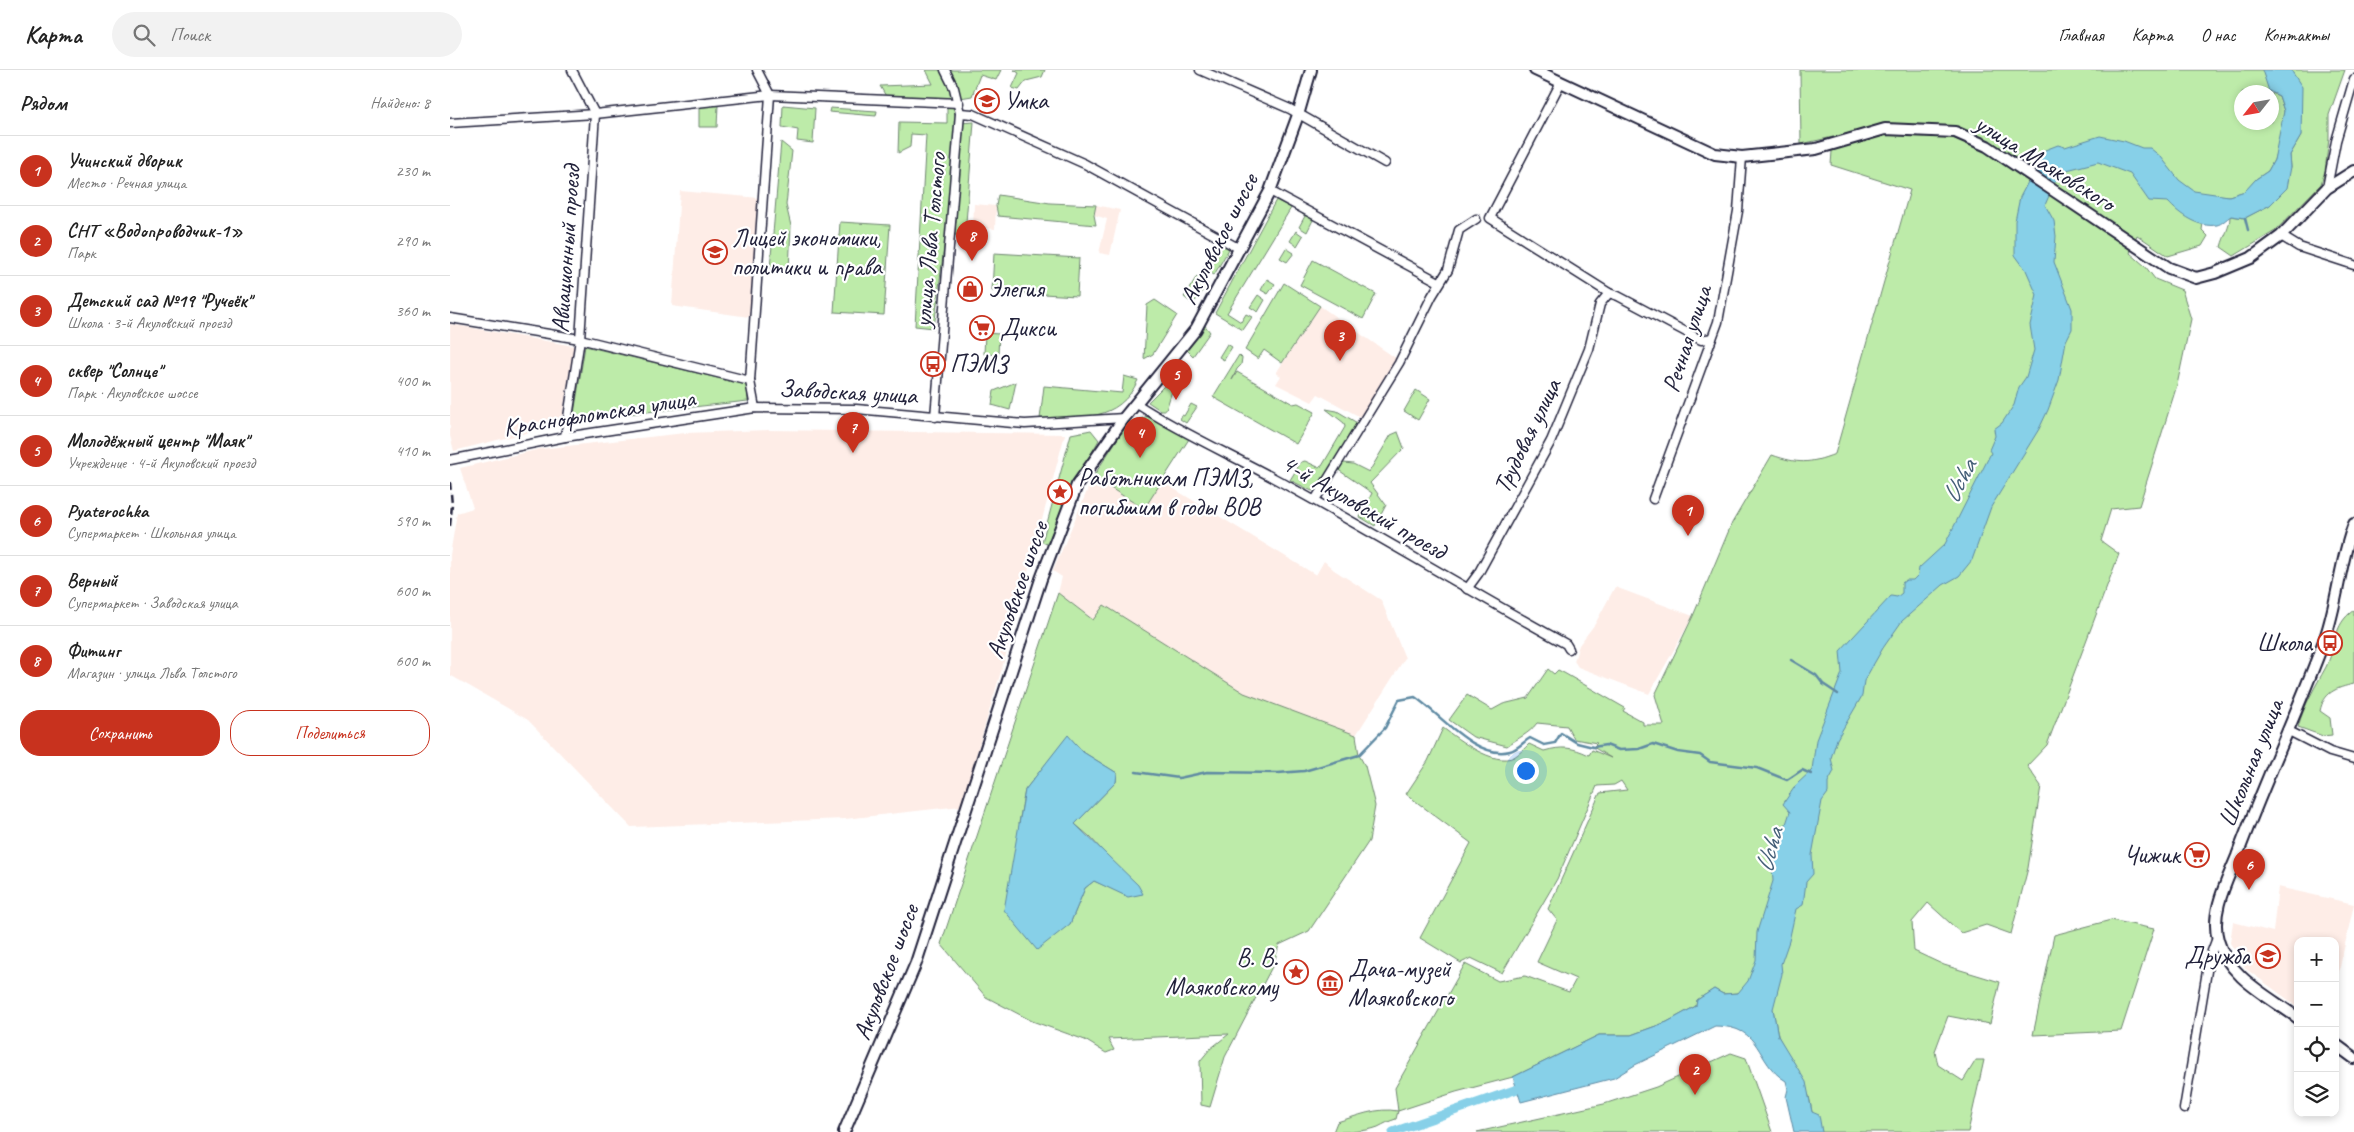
<!DOCTYPE html>
<html lang="ru">
<meta charset="utf-8">
<style>
:root{--surface:#fff;--page:#f2f2f2;--text:#222;--muted:#767676;--line:#e0e0e0;--accent:#c8321e}
body{margin:0;font-family:Caveat,sans-serif;background:var(--page);color:var(--text)}
.controls{position:absolute;right:15px;bottom:15px;display:grid;overflow:hidden;border-radius:10px;box-shadow:0 2px 8px #0003}
.controls button{width:45px;height:45px;display:grid;place-items:center;padding:0;border:0;border-bottom:1px solid var(--line);background:var(--surface);color:var(--text);font:25px sans-serif}
.compass{position:absolute;left:1784px;top:15px;width:45px;height:45px;border-radius:50%;background:var(--surface);box-shadow:0 2px 8px #0003;rotate:239deg}
.you{position:absolute;left:1075px;top:700px;width:18px;height:18px;margin:-12px;border:4px solid #fff;border-radius:50%;background:#1a73e8;box-shadow:0 0 0 8px #1a73e833}
.badge{display:grid;place-items:center;width:32px;height:32px;border-radius:50%;background:var(--accent);color:#fff;font-size:16px;font-weight:700}
.pin{position:absolute;translate:-50% -41px;filter:drop-shadow(0 1px 2px #0008)}
.pin::after{content:'';position:absolute;top:26px;width:18px;height:15px;background:inherit;clip-path:polygon(0 0,100% 0,50% 100%)}
.list{margin:0;padding:0;list-style:none}
h2{display:flex;justify-content:space-between;align-items:center;height:65px;margin:0;padding:0 20px;font-size:21px}
h2 small{font-size:16px;font-weight:400;color:var(--muted)}
.list li{display:grid;grid-template-columns:32px 1fr auto;gap:15px;align-items:center;box-sizing:border-box;height:70px;padding:0 20px;border-top:1px solid var(--line)}
.list b{display:block;font-size:19px;white-space:nowrap}
.list p{margin:0;font-size:16px;white-space:nowrap;color:var(--muted)}
.list em{font-size:16px;font-style:normal;color:var(--muted)}
.actions{display:flex;gap:10px;padding:15px 20px}
.actions a{flex:1;padding:11px 0;border:1px solid var(--accent);border-radius:20px;text-align:center;font-size:18px;color:var(--accent)}
.actions .main{background:var(--accent);color:#fff}
.icon{flex:none;width:28px;height:28px;fill:none;stroke:currentColor;stroke-width:2;stroke-linecap:round;stroke-linejoin:round}
.map{position:relative;flex:none;width:1904px;height:1062px;overflow:hidden}
header{display:flex;align-items:center;gap:30px;box-sizing:border-box;height:70px;padding:0 25px;background:var(--surface);border-bottom:1px solid var(--line)}
header strong{font-size:24px}
nav{display:flex;gap:28px;margin-inline-start:auto;font-size:18px}
.search{width:350px;height:45px;background:var(--page);display:flex;align-items:center;gap:12px;box-sizing:border-box;padding:0 18px;border-radius:28px;color:var(--muted);font-size:19px}
main{display:flex}
aside{flex:1;background:var(--surface)}
.map>svg:first-child{display:block}
.built{fill:#feede7}
.green{fill:#bdeba9;stroke:#708672;fill-rule:evenodd}
.water{fill:#87d0e8;stroke:#5f8aa3}
.lines{fill:none;stroke-linecap:round;stroke-linejoin:round}
.stream{stroke:#5f8aa3;stroke-width:2.5}
.canal{stroke:#87d0e8;stroke-width:9}
.minor-casing{stroke:#22223b;stroke-width:11}
.tertiary-casing{stroke:#22223b;stroke-width:14}
.minor{stroke:#fff;stroke-width:8}
.tertiary{stroke:#fff;stroke-width:10}
.rail{stroke:#22223b;stroke-width:2.5;stroke-dasharray:8 4;stroke-linecap:butt}
.labels{text-anchor:middle;dominant-baseline:central;stroke-width:4.5;stroke-linejoin:round;paint-order:stroke}
.poi-label{font-size:25px;fill:#22223b;stroke:#fff;text-anchor:start}
.street-label{font-size:25px;fill:#22223b;stroke:#fff}
.water-label{font-size:26px;font-style:italic;fill:#455f78;stroke:#fff}
</style>
<header>
<strong>Карта</strong>
<div class="search"><svg class="icon" aria-label="search" viewBox="0 0 24 24"><circle cx="10" cy="10" r="6"/><path d="M15 15l6 6"/></svg>Поиск</div>
<nav><a>Главная</a><a>Карта</a><a>О нас</a><a>Контакты</a></nav>
</header>
<main>
<aside>
<h2>Рядом<small>Найдено: 8</small></h2>
<ul class="list">
<li><span class="badge">1</span><div><b>Учинский дворик</b><p>Место · Речная улица</p></div><em>230 m</em></li>
<li><span class="badge">2</span><div><b>СНТ «Водопроводчик-1»</b><p>Парк</p></div><em>290 m</em></li>
<li><span class="badge">3</span><div><b>Детский сад №19 &quot;Ручеёк&quot;</b><p>Школа · 3-й Акуловский проезд</p></div><em>360 m</em></li>
<li><span class="badge">4</span><div><b>сквер &quot;Солнце&quot;</b><p>Парк · Акуловское шоссе</p></div><em>400 m</em></li>
<li><span class="badge">5</span><div><b>Молодёжный центр &quot;Маяк&quot;</b><p>Учреждение · 4-й Акуловский проезд</p></div><em>410 m</em></li>
<li><span class="badge">6</span><div><b>Pyaterochka</b><p>Супермаркет · Школьная улица</p></div><em>590 m</em></li>
<li><span class="badge">7</span><div><b>Верный</b><p>Супермаркет · Заводская улица</p></div><em>600 m</em></li>
<li><span class="badge">8</span><div><b>Фитинг</b><p>Магазин · улица Льва Толстого</p></div><em>600 m</em></li>
</ul>
<div class="actions"><a class="main">Сохранить</a><a>Поделиться</a></div>
</aside>
<div class="map">
<svg width="1904" height="1062" viewBox="0 0 1904 1062">
<rect width="100%" height="100%" fill="#fff"/>
<filter id="ink" filterUnits="userSpaceOnUse"><feTurbulence type="fractalNoise" baseFrequency=".02" numOctaves="2"/><feDisplacementMap in="SourceGraphic" scale="10" xChannelSelector="R" yChannelSelector="G"/><feConvolveMatrix kernelMatrix="1 2 1 2 8 2 1 2 1" color-interpolation-filters="sRGB"/></filter>
<g filter="url(#ink)">
<g class="built">
<path d="M230,121L310,128L299,247L222,236Z"/>
<path d="M524,134L546,136L545,159L523,157Z"/>
<path d="M646,135L670,140L660,185L649,183L657,149L644,145Z"/>
<path d="M870,236L947,289L912,348L868,324L862,332L826,314L831,306L826,303Z"/>
<path d="M0,254L124,276L111,354L4,381L0,366Z"/>
<path d="M319,360L615,364L555,588L511,736L395,749L181,757L78,650L0,605V485L7,443L23,438L10,398L90,379L235,363Z"/>
<path d="M643,407L694,439L711,411L866,505L874,491L884,500L931,530L955,588L906,665L794,623L654,535L644,550L608,523L612,507L603,501Z"/>
<path d="M1165,517L1243,546L1199,624L1128,597L1124,591L1129,575L1145,554Z"/>
<path d="M1828,817L1904,834L1885,919V871H1848V937L1796,899L1780,873L1783,852L1823,862Z"/>
</g>
<g class="green">
<path d="M476,0H551L546,10L530,5L522,26L493,31L437,28L430,16L483,14Z"/>
<path d="M564,0H595L592,7L576,11L569,20L562,18L569,3Z"/>
<path d="M1350,0H1812L1821,22H1792V52H1822V23L1829,26L1834,41L1831,64L1824,90L1818,101L1806,109L1796,121L1779,126L1757,124L1752,160L1758,166L1752,176L1718,186L1687,165L1680,183L1695,196L1705,209L1732,220L1741,249L1727,315L1689,436L1661,439L1651,471L1669,484L1597,675L1577,696L1591,716L1578,798L1561,864L1536,855L1511,863L1478,833L1462,852L1464,881L1494,895L1550,912L1540,954L1498,946L1485,981L1488,995L1513,1011L1526,990H1534L1518,1062H1372L1362,1042L1359,1026L1328,966L1323,939L1288,923L1273,924L1264,919L1247,930L1246,936L1217,952L1181,965H1149L1063,1007L1006,1022L948,1041L946,1049C939,1051 934,1054 928,1057C915,1062 897,1062 883,1062L887,1052C907,1046 927,1037 948,1041L945,1018L1015,894L1048,911L1075,906L1119,922L1126,909L1087,892L1107,850L1098,839L1150,723L1177,720L1171,711L1164,715L1147,716L1107,809L1052,903L1021,888L1011,893L970,868L1021,773L956,724L978,691L993,658C1008,669 1044,697 1064,687C1069,684 1075,678 1079,674L1094,681C1112,676 1122,677 1139,685L1142,680L1161,688L1143,677L1147,673L1124,669L1117,656L1087,653C1078,665 1069,667 1057,676L1023,667L999,650L1017,625L1042,640L1053,634L1078,628L1098,599L1104,604L1108,600L1114,603L1175,638L1173,641L1193,652V655H1214L1205,625L1243,546L1282,453L1322,385C1348,394 1359,394 1385,384L1460,120L1381,95L1383,67L1351,74Z"/>
<path d="M1841,0H1895L1879,45V69L1875,101L1871,114L1825,161L1784,186L1771,177C1774,165 1780,158 1780,146L1795,148L1820,135L1841,97L1840,85L1851,66L1844,6Z"/>
<path d="M249,35H268L267,57H249Z"/>
<path d="M333,35L365,38L363,73L347,71L348,60L332,57Z"/>
<path d="M497,36L511,40L510,53L524,52L515,165H501L508,64L484,258L465,256L476,65L461,64L460,77L448,83L449,52L497,53Z"/>
<path d="M380,38L427,41L426,46L379,42Z"/>
<path d="M331,72L342,81L336,135L341,156L339,201L320,198Z"/>
<path d="M548,125L600,133L646,135L644,145L646,155L548,146L546,136Z"/>
<path d="M826,130L841,138L777,243L791,252L796,244L802,247L793,260L765,243Z"/>
<path d="M852,141L864,148L857,162L849,157L855,146L852,144Z"/>
<path d="M390,152L440,155L434,245L384,242Z"/>
<path d="M846,161L853,166L847,176L840,171Z"/>
<path d="M770,174L779,179L764,205L753,198Z"/>
<path d="M836,178L844,183L837,192L830,188Z"/>
<path d="M544,183L629,188L627,226L542,221Z"/>
<path d="M863,190L926,224L913,249L850,215Z"/>
<path d="M747,206L758,214L743,234L734,227Z"/>
<path d="M817,209L825,214L818,224L811,220Z"/>
<path d="M834,213L870,236L832,293L814,280L808,289L795,280Z"/>
<path d="M808,225L815,230L808,242L800,237Z"/>
<path d="M705,230L727,245L703,284L694,289L697,235Z"/>
<path d="M753,253L760,262L743,286L737,280V275Z"/>
<path d="M535,263L549,264L548,285L534,284Z"/>
<path d="M777,274L782,277L774,290L769,287Z"/>
<path d="M135,276L297,315L298,331L123,350Z"/>
<path d="M789,285L792,288L791,295L787,299L782,310L787,302L843,334L848,333L865,342L846,374L763,327Z"/>
<path d="M736,296L722,321L716,340H710L698,332L716,314L726,299Z"/>
<path d="M674,306L688,310C669,353 629,347 590,349L594,316L672,323Z"/>
<path d="M566,312L560,340L542,335L544,321Z"/>
<path d="M966,320L980,329L968,350L954,341Z"/>
<path d="M741,334L747,337L736,353L730,349L732,345L734,346Z"/>
<path d="M876,339L887,341L909,354L870,417L862,421L840,410L851,392L855,391L868,397L872,396L895,357L894,353Z"/>
<path d="M698,346L739,369L694,439L643,407L677,354Z"/>
<path d="M641,360L649,370L623,415L597,474L592,472L621,364Z"/>
<path d="M948,362L954,378L920,413L936,435L925,456L910,447L922,423L887,399L894,393L903,394L919,402L941,365Z"/>
<path d="M608,523L643,550L654,535L794,623L906,665L909,685L915,696L925,736L919,771L859,861L829,875L824,893L775,987L760,1037L751,1035L750,991L760,979L779,964L658,969L664,980L656,983L635,970L582,951L536,927L491,874ZM618,666L633,682L667,703L666,712L625,754L640,767L692,824L678,826L644,811L635,818L620,854L569,753L575,720Z"/>
<path d="M1904,540V614C1886,618 1874,622 1870,641L1880,648L1882,665L1873,666L1848,657C1854,635 1865,617 1876,597C1887,576 1882,555 1904,540Z"/>
<path d="M1661,850L1704,859L1671,961L1583,965L1604,865Z"/>
<path d="M1281,983L1296,988L1322,1062H1027L1154,1034L1206,1017Z"/>
</g>
<g class="water">
<path d="M1812,0H1841L1852,17L1851,66L1840,85L1841,97L1837,118L1820,135L1795,148L1781,146C1776,149 1772,154 1767,155C1748,158 1730,145 1718,132L1699,131L1680,104L1648,92L1617,100L1605,112L1595,135L1604,151L1606,166L1604,192L1622,239V259L1616,271L1609,310L1598,340L1589,359L1541,437L1522,490L1509,506L1493,515L1452,551L1433,578L1414,611L1412,626L1387,669L1381,688L1384,701L1378,712V723L1372,731L1362,785L1363,804L1356,812L1353,835L1346,839L1339,871L1331,894L1332,904L1323,939L1328,966L1356,1012L1362,1042L1369,1045L1372,1062H1344L1336,1027L1338,1019L1336,1011C1304,992 1314,956 1265,956L1185,995L1164,1008L1071,1032L1063,1007L1149,965H1181L1217,952L1246,936L1247,930L1264,919L1273,924L1288,923L1298,911L1306,890L1307,862L1323,811L1322,796L1340,742L1333,734L1346,715L1362,700L1366,670L1392,603L1390,581L1441,526L1447,527L1452,523V513L1456,510H1463L1468,505L1469,498L1495,474L1541,383L1539,380L1545,366L1544,359L1552,353L1564,335L1569,317L1576,307L1584,280L1580,255L1587,225L1576,200L1565,185V151L1570,127L1595,80L1608,75L1615,77L1650,66L1674,71L1692,78H1700L1711,87L1729,110L1744,121L1779,126L1795,121L1806,109L1818,101L1824,90L1834,41L1829,26L1819,21Z"/>
<path d="M618,665L633,682L667,703L666,712L625,754L688,815L693,824L678,827L644,811L635,818L620,854L587,880L554,840L575,720Z"/>
</g>
<g class="lines">
<g class="stream">
<path d="M1795,148L1798,160"/>
<path d="M1341,590L1366,605L1373,614L1388,624"/>
<path d="M686,702L729,708L757,702L828,703L854,701L909,685L935,658L949,630L965,627C990,644 1026,690 1060,681C1068,679 1073,672 1080,668L1094,675L1105,673L1111,663L1127,673L1143,677L1156,675L1169,680L1189,679L1203,674L1228,682L1250,685L1260,692L1307,698L1337,710L1352,700L1361,704"/>
</g>
<path class="canal" d="M943,1062L1076,1016"/>
<defs>
<g id="minor">
<path d="M750,0L840,39L935,93"/>
<path d="M1111,12L1040,148L1159,223L1168,226L1251,270L1262,268"/>
<path d="M510,43L523,44L635,94L790,179"/>
<path d="M0,53L145,44L320,25L509,33"/>
<path d="M1877,118L1886,71L1904,9"/>
<path d="M820,121L989,212"/>
<path d="M1831,166L1849,177L1904,195"/>
<path d="M0,248L130,269L300,311L305,338"/>
<path d="M300,311L320,25L307,0"/>
<path d="M687,334C736,366 789,388 840,417C933,468 1023,523 1116,574L1119,579"/>
<path d="M485,347L510,43L504,18L495,0"/>
<path d="M115,367L130,269L145,44L122,0"/>
<path d="M0,390L115,367L305,338L406,339L575,354L674,348"/>
<path d="M1203,429L1268,252L1288,141L1292,87"/>
<path d="M865,430L949,293L982,226L998,200L1009,160L1026,149"/>
<path d="M1017,519L1028,504L1101,371L1139,279L1150,234L1159,223"/>
<path d="M1837,660L1880,682L1904,689"/>
<path d="M1734,1039L1759,889L1767,868"/>
</g>
<g id="tertiary">
<path d="M1085,0L1265,84L1292,87L1366,79L1435,59L1505,62L1537,76L1719,198L1746,208L1765,203L1801,188L1831,166L1877,118L1904,101"/>
<path d="M1848,948C1818,926 1778,907 1768,870C1760,842 1777,811 1787,786C1814,713 1848,641 1875,568C1888,531 1890,490 1904,454"/>
<path d="M1885,974L1904,988"/>
<path d="M394,1062L466,893L591,509L627,415L674,348L746,259L820,121L848,45L861,0"/>
</g>
</defs>
<use href="#minor" class="minor-casing"/>
<use href="#tertiary" class="tertiary-casing"/>
<use href="#minor" class="minor"/>
<use href="#tertiary" class="tertiary"/>
<path class="rail" d="M0,412L2,435L0,456"/>
</g>
</g>
<defs>
<symbol id="school-ring" viewBox="-11 -11 22 22"><circle r="9.5" fill="#fff" stroke="#c8321e" stroke-width="1.5"/><path d="M0-5L7-2L0 1L-7-2ZM-4 1L0 2.5L4 1V4Q0 6-4 4Z" fill="#c8321e"/></symbol>
<symbol id="shop-ring" viewBox="-11 -11 22 22"><circle r="9.5" fill="#fff" stroke="#c8321e" stroke-width="1.5"/><path d="M-5-2.5h2.3a2.7 3.5 0 0 1 5.4 0H5L5.5 6h-11ZM-1.5-2.5h3a1.5 2.3 0 0 0-3 0Z" fill="#c8321e"/></symbol>
<symbol id="supermarket-ring" viewBox="-11 -11 22 22"><circle r="9.5" fill="#fff" stroke="#c8321e" stroke-width="1.5"/><path d="M-6-5.5h2.5l.6 2H6L4.5 2H-2.5L-4.4-4H-6ZM-1.5 3.2a1.3 1.3 0 1 0 .1 0ZM3 3.2a1.3 1.3 0 1 0 .1 0Z" fill="#c8321e"/></symbol>
<symbol id="bus-ring" viewBox="-11 -11 22 22"><circle r="9.5" fill="#fff" stroke="#c8321e" stroke-width="1.5"/><path d="M-5-6H5V4H4V6H2V4H-2V6H-4V4H-5ZM-3.5-4V0h7V-4ZM-3.5 1.2v1.5H-2V1.2ZM2 1.2v1.5H3.5V1.2Z" fill="#c8321e"/></symbol>
<symbol id="sight-ring" viewBox="-11 -11 22 22"><circle r="9.5" fill="#fff" stroke="#c8321e" stroke-width="1.5"/><path d="M0-6L1.8-2.2L6-1.7L2.9 1.2L3.7 5.4L0 3.3L-3.7 5.4L-2.9 1.2L-6-1.7L-1.8-2.2Z" fill="#c8321e"/></symbol>
<symbol id="museum-ring" viewBox="-11 -11 22 22"><circle r="9.5" fill="#fff" stroke="#c8321e" stroke-width="1.5"/><path d="M0-6L6-3V-2H-6V-3ZM-5-1h2V3h-2ZM-1-1h2V3h-2ZM3-1h2V3H3ZM-6 4H6V6H-6Z" fill="#c8321e"/></symbol>
</defs>
<g fill-rule="evenodd">
<use href="#school-ring" x="523" y="17" width="28" height="28"/>
<use href="#school-ring" x="251" y="168" width="28" height="28"/>
<use href="#shop-ring" x="506" y="205" width="28" height="28"/>
<use href="#supermarket-ring" x="518" y="244" width="28" height="28"/>
<use href="#bus-ring" x="469" y="280" width="28" height="28"/>
<use href="#sight-ring" x="596" y="408" width="28" height="28"/>
<use href="#bus-ring" x="1866" y="559" width="28" height="28"/>
<use href="#supermarket-ring" x="1733" y="771" width="28" height="28"/>
<use href="#school-ring" x="1804" y="872" width="28" height="28"/>
<use href="#sight-ring" x="832" y="888" width="28" height="28"/>
<use href="#museum-ring" x="866" y="899" width="28" height="28"/>
</g>
<g class="labels">
<g class="poi-label">
<text x="554" y="31">Умка</text>
<text x="282" y="168">Лицей экономики,<tspan x="282" dy="29">политики и права</tspan></text>
<text x="538" y="219">Элегия</text>
<text x="550" y="258">Дикси</text>
<text x="500" y="294">ПЭМЗ</text>
<text x="628" y="408">Работникам ПЭМЗ,<tspan x="628" dy="29">погибшим в годы ВОВ</tspan></text>
<text x="1862" y="573" text-anchor="end">Школа</text>
<text x="1730" y="785" text-anchor="end">Чижик</text>
<text x="1800" y="886" text-anchor="end">Дружба</text>
<text x="828" y="888" text-anchor="end">В. В.<tspan x="828" dy="29">Маяковскому</tspan></text>
<text x="898" y="899">Дача-музей<tspan x="898" dy="29">Маяковского</tspan></text>
</g>
<g class="street-label">
<text transform="translate(1595 93) rotate(32)">улица Маяковского</text>
<text transform="translate(769 169) rotate(-63)">Акуловское шоссе</text>
<text transform="translate(480 170) rotate(-85)">улица Льва Толстого</text>
<text transform="translate(116 179) rotate(-86)">Авиационный проезд</text>
<text transform="translate(1237 269) rotate(-72)">Речная улица</text>
<text transform="translate(398 322) rotate(3)">Заводская улица</text>
<text transform="translate(149 343) rotate(-9)">Краснофлотская улица</text>
<text transform="translate(1077 366) rotate(-64)">Трудовая улица</text>
<text transform="translate(914 437) rotate(30)">4-й Акуловский проезд</text>
<text transform="translate(567 520) rotate(-71)">Акуловское шоссе</text>
<text transform="translate(1801 693) rotate(-68)">Школьная улица</text>
<text transform="translate(436 902) rotate(-69)">Акуловское шоссе</text>
</g>
<g class="water-label">
<text transform="translate(1509 411) rotate(-62)">Ucha</text>
<text transform="translate(1319 780) rotate(-74)">Ucha</text>
</g>
</g>
</svg>
<div class="controls">
<button>+</button>
<button>−</button>
<button><svg class="icon" aria-label="locate" viewBox="0 0 24 24"><circle cx="12" cy="12" r="6"/><path d="M12 2v4M12 18v4M2 12h4M18 12h4"/></svg></button>
<button><svg class="icon" aria-label="layers" viewBox="0 0 24 24"><path d="M12 4l9 5-9 5-9-5zM3 14l9 5 9-5"/></svg></button>
</div>
<svg class="compass" viewBox="-18 -18 36 36"><path d="M0-13l5 13h-10z" fill="#e53935"/><path d="M0 13l5-13h-10z" fill="#767676"/></svg>
<div class="you"></div>
<div class="pin badge" style="left:1238px;top:466px">1</div>
<div class="pin badge" style="left:1245px;top:1025px">2</div>
<div class="pin badge" style="left:890px;top:291px">3</div>
<div class="pin badge" style="left:690px;top:388px">4</div>
<div class="pin badge" style="left:726px;top:330px">5</div>
<div class="pin badge" style="left:1799px;top:820px">6</div>
<div class="pin badge" style="left:403px;top:383px">7</div>
<div class="pin badge" style="left:522px;top:191px">8</div>
</div>
</main>
